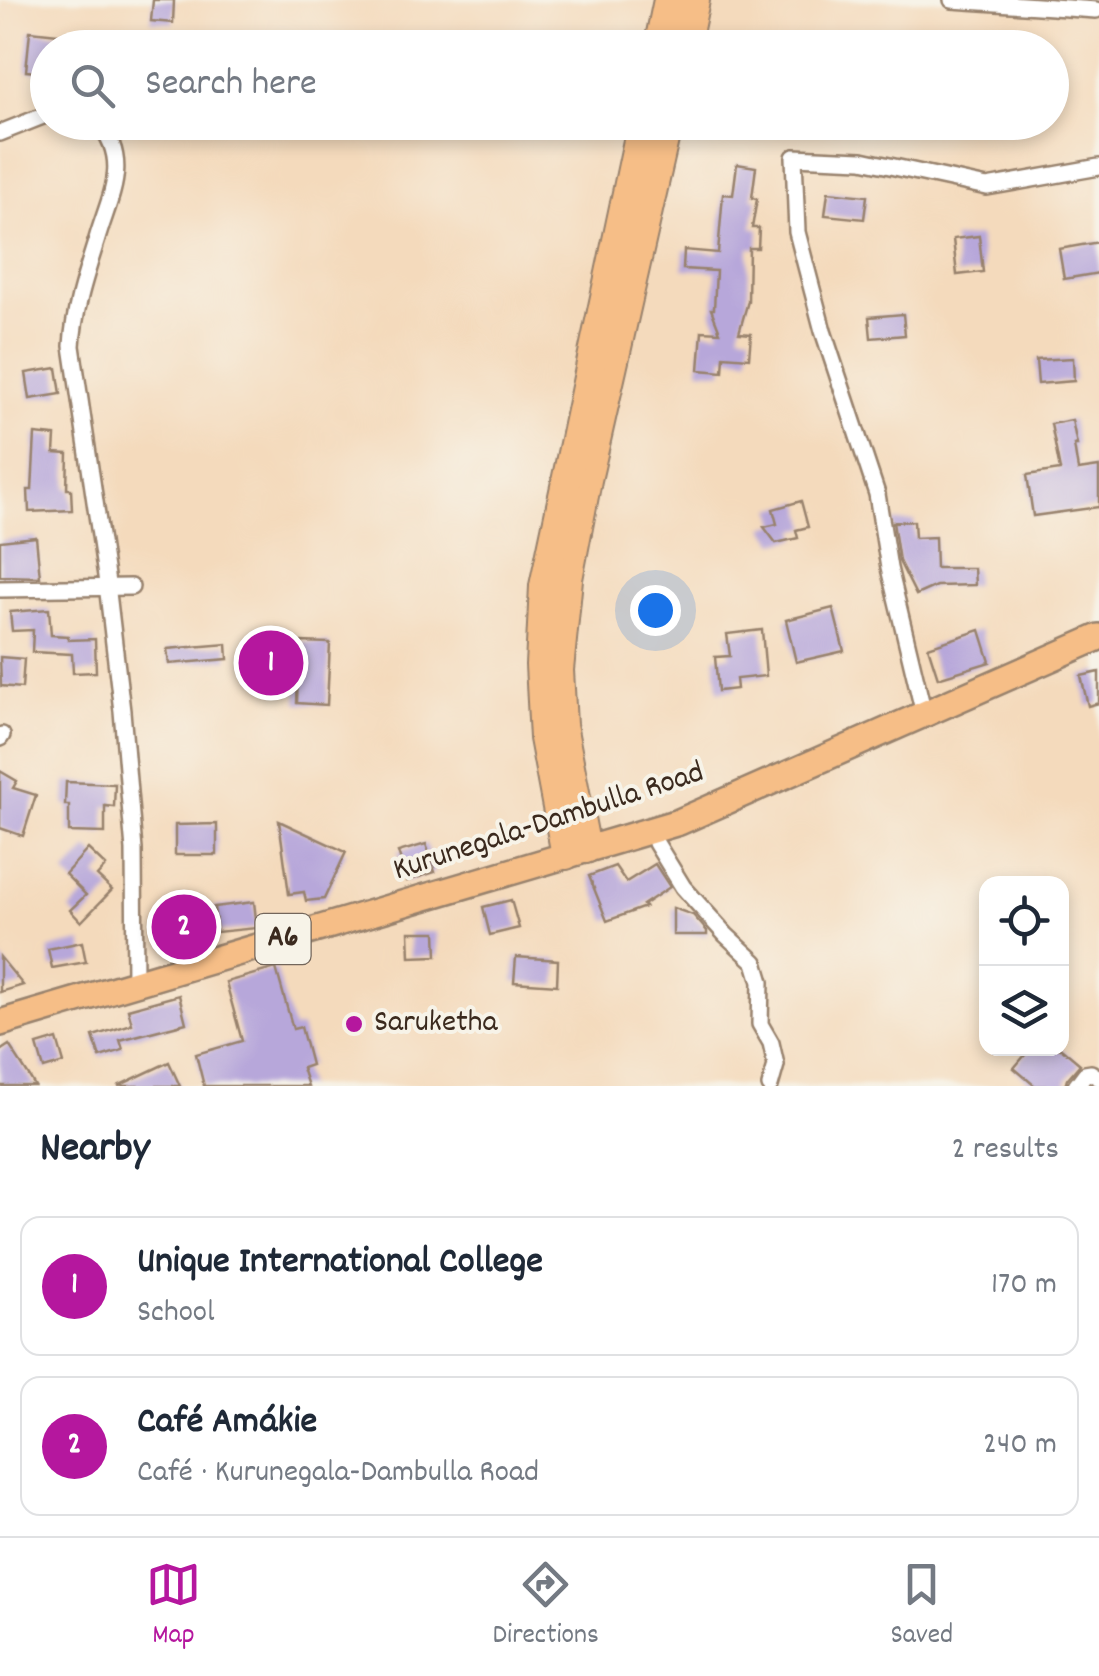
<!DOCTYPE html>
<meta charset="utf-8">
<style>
:root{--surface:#fff;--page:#f2f2f3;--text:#1f2937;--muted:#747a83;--line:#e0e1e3;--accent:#b5179e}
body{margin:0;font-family:Dekko,sans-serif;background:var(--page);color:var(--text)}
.controls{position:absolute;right:30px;bottom:30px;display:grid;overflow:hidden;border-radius:20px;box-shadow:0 5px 15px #0003}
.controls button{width:90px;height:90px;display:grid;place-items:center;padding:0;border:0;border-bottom:2px solid var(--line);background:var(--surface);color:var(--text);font:50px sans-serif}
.you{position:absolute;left:655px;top:610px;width:35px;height:35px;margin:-25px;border:8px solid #fff;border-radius:50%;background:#1a73e8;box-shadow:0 0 0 15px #1a73e833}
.badge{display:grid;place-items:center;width:65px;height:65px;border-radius:50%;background:var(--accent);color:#fff;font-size:32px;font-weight:700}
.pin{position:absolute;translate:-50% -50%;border:5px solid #fff;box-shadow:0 2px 10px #0006}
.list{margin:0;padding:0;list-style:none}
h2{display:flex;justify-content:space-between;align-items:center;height:130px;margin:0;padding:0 40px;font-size:42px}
h2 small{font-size:32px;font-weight:400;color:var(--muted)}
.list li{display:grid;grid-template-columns:65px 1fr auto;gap:30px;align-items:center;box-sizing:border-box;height:140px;margin:0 20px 20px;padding:0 20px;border:2px solid var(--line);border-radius:20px}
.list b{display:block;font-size:38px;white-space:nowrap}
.list p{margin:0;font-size:32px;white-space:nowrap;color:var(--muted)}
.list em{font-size:32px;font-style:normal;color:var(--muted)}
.icon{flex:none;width:55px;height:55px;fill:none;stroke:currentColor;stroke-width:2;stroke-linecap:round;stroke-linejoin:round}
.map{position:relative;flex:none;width:1099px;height:1086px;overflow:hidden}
.search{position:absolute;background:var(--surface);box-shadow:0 5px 15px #0003;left:30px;right:30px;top:30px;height:110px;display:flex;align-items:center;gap:25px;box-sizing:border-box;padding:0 35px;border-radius:55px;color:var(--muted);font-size:38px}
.sheet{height:450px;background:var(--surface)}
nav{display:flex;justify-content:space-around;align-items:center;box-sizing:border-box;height:140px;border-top:2px solid var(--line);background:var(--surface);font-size:28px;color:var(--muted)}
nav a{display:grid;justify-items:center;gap:5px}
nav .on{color:var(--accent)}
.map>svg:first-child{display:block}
.building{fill:#b7a7da}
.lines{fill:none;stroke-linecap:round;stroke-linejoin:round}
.minor-casing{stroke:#98826d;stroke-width:20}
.trunk-casing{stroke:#98826d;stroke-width:30}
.motorway-casing{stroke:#98826d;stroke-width:32}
.minor{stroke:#fff;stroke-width:15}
.trunk{stroke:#f6be87;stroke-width:25}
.motorway{stroke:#f6be87;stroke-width:28}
.poi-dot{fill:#b5179e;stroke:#f7f3e8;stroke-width:4}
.labels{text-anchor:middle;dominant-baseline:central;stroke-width:8;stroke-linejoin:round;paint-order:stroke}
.shield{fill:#f7f3e8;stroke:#73665b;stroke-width:2.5}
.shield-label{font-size:30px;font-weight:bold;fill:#3b2a1e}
.street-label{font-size:32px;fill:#3b2a1e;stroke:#f7f3e8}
.poi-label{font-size:32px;fill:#3b2a1e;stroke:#f7f3e8;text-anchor:start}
</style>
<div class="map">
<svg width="1099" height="1086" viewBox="0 0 1099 1086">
<rect width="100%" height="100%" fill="#f7f3e8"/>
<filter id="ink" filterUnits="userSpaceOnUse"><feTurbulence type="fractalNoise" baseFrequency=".01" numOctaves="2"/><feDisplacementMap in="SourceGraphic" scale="20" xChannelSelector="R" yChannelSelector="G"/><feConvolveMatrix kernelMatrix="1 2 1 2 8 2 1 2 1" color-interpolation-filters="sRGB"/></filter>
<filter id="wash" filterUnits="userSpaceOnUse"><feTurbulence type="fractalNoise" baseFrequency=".0048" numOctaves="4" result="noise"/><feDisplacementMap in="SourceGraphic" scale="40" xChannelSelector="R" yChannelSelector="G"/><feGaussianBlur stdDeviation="2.25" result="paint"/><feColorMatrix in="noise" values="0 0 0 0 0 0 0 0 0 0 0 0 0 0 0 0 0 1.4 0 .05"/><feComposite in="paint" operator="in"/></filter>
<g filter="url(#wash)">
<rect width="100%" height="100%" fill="#f4dabc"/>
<g id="blocks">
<g class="building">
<path d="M153,0H174L173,23L151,21Z"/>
<path d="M30,31L68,35L67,48H48V73L26,71Z"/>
<path d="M737,164L756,167L752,198L757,199L752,228H759L758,248H749L748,301L739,333L751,334L749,358L724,356L723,372L699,370L702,331L720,332L711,309H714L716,271L683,269L684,250L718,253L723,194L733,195Z"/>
<path d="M828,192L867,196L864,219L825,215Z"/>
<path d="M979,236L983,272L957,275L953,239Z"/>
<path d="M1099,242V273L1064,279L1059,249Z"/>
<path d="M903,314L905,335L871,338L869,317Z"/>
<path d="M1073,358L1074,381L1038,384L1036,360Z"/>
<path d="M57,368L61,394L30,399L26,373Z"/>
<path d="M1072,420L1077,445H1074L1078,470L1099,467V507L1033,516L1027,475L1060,470L1051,424Z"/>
<path d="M35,434L55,436L54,453L68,454L67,489H71L72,510L29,512L28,490H32Z"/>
<path d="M801,501L808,527L796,530L798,538L776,543L764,527L777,524L773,509Z"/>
<path d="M914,521L915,538L935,537L936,568H974L975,585L936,586L916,595L899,561L893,522Z"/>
<path d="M36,537L40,577L0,576V541Z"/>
<path d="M833,608L844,651L796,662L786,620Z"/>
<path d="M49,609L51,635L68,636V640L95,639L96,672L73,673L72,654L32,652L33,630L12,631L10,612Z"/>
<path d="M762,630L766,676L736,679L737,689L718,691L715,657L730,656L727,634Z"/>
<path d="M980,630L990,662L938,678L928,647Z"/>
<path d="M299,642L330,643L327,705L297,703Z"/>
<path d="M227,644L228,659L169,664L167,649Z"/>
<path d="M0,657L24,659L22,688L1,686Z"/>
<path d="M1099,672V703L1088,706L1081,676Z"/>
<path d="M0,771L17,781L13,788L36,795L23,836L0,828Z"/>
<path d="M66,782L115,784L114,807L105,806V833L69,832V805H65Z"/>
<path d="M279,821L346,852L324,899L306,901L304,892L289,894Z"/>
<path d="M217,824V855H175V825Z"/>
<path d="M426,844L435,872L407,881L398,852Z"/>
<path d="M88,849L106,866L97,876L112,890L81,922L70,910L86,895L65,874Z"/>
<path d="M655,864L670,887L643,905L645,907L607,921L589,876L615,866L626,882Z"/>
<path d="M511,900L519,928L490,935L483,907Z"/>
<path d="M254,902L257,928L217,932L214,907Z"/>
<path d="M673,908L693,915L707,931V935H673Z"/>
<path d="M409,932H436L437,956L410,957Z"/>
<path d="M82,942L86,962L52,968L48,949Z"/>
<path d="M0,957L23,985L0,992Z"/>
<path d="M516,957L558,960L557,985L514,982Z"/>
<path d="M276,968L293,1029L301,1027L311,1065L302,1068L308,1086H204L196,1054L242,1041L226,982Z"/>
<path d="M179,995L186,1023L120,1040L123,1050L100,1057L93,1036L132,1024L128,1009Z"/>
<path d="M57,1039L64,1063L44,1069L37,1045Z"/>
<path d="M9,1045L29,1076L35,1086H0V1051Z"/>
<path d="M1031,1048H1061L1080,1064L1067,1079L1065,1086H1035L1014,1068Z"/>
<path d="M169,1062L180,1086H118Z"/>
</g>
</g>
</g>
<g filter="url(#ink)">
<use href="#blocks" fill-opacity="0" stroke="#98826d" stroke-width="2.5"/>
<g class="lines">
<defs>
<g id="minor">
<path d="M952,0L1096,10"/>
<path d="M98,122C132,162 109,197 97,239C86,274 74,309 72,346L106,576L122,711L134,850L135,983"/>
<path d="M0,133L48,114"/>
<path d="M0,589L131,587"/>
<path d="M924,714L889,568L877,494L823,331L797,232L794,157L862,160L987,187L1099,167"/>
<path d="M0,738L2,735"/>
<path d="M656,843L683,887L726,935L755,962L761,982L760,1024L771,1043L776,1065L770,1086"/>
<path d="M1076,1086L1085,1074L1091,1073L1099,1078"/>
</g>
<path id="trunk" d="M0,1023L679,822L1099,637"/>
<g id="motorway">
<path d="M658,48L668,0"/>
<path d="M685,48L695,0"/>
<path d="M586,849L562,725L559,670L568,579L587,480L668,122"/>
<path d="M566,855L544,738L540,665L544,586L642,122"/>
</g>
</defs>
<use href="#minor" class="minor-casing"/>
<use href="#trunk" class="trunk-casing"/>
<use href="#motorway" class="motorway-casing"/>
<use href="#minor" class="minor"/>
<use href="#trunk" class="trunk"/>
<use href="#motorway" class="motorway"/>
</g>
</g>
<circle class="poi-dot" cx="354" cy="1024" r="10"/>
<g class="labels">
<rect class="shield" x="255.5" y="914" width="55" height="50" rx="8"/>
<g class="shield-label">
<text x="283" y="939">A6</text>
</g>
<g class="street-label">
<text transform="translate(549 823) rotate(-18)">Kurunegala-Dambulla Road</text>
</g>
<g class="poi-label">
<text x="374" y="1024">Saruketha</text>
</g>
</g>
</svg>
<div class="controls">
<button><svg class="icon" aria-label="locate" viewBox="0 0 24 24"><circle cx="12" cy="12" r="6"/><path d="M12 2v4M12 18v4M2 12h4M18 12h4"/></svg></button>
<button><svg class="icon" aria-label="layers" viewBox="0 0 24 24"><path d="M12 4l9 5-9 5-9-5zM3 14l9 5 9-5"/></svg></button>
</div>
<div class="you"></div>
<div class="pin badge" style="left:271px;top:663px">1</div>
<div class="pin badge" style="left:184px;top:927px">2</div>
<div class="search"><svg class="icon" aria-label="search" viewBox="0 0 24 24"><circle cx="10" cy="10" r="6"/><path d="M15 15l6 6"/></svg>Search here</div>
</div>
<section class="sheet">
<h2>Nearby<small>2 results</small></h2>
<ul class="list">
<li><span class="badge">1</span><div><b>Unique International College</b><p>School</p></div><em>170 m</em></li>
<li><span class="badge">2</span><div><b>Café Amákie</b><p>Café · Kurunegala-Dambulla Road</p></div><em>240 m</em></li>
</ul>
</section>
<nav>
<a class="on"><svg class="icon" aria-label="map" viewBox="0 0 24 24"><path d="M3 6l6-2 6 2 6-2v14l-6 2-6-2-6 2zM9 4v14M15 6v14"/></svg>Map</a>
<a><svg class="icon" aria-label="directions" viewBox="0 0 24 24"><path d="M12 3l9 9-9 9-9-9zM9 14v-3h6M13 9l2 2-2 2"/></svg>Directions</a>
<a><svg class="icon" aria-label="saved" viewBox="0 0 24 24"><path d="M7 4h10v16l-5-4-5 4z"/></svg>Saved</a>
</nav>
